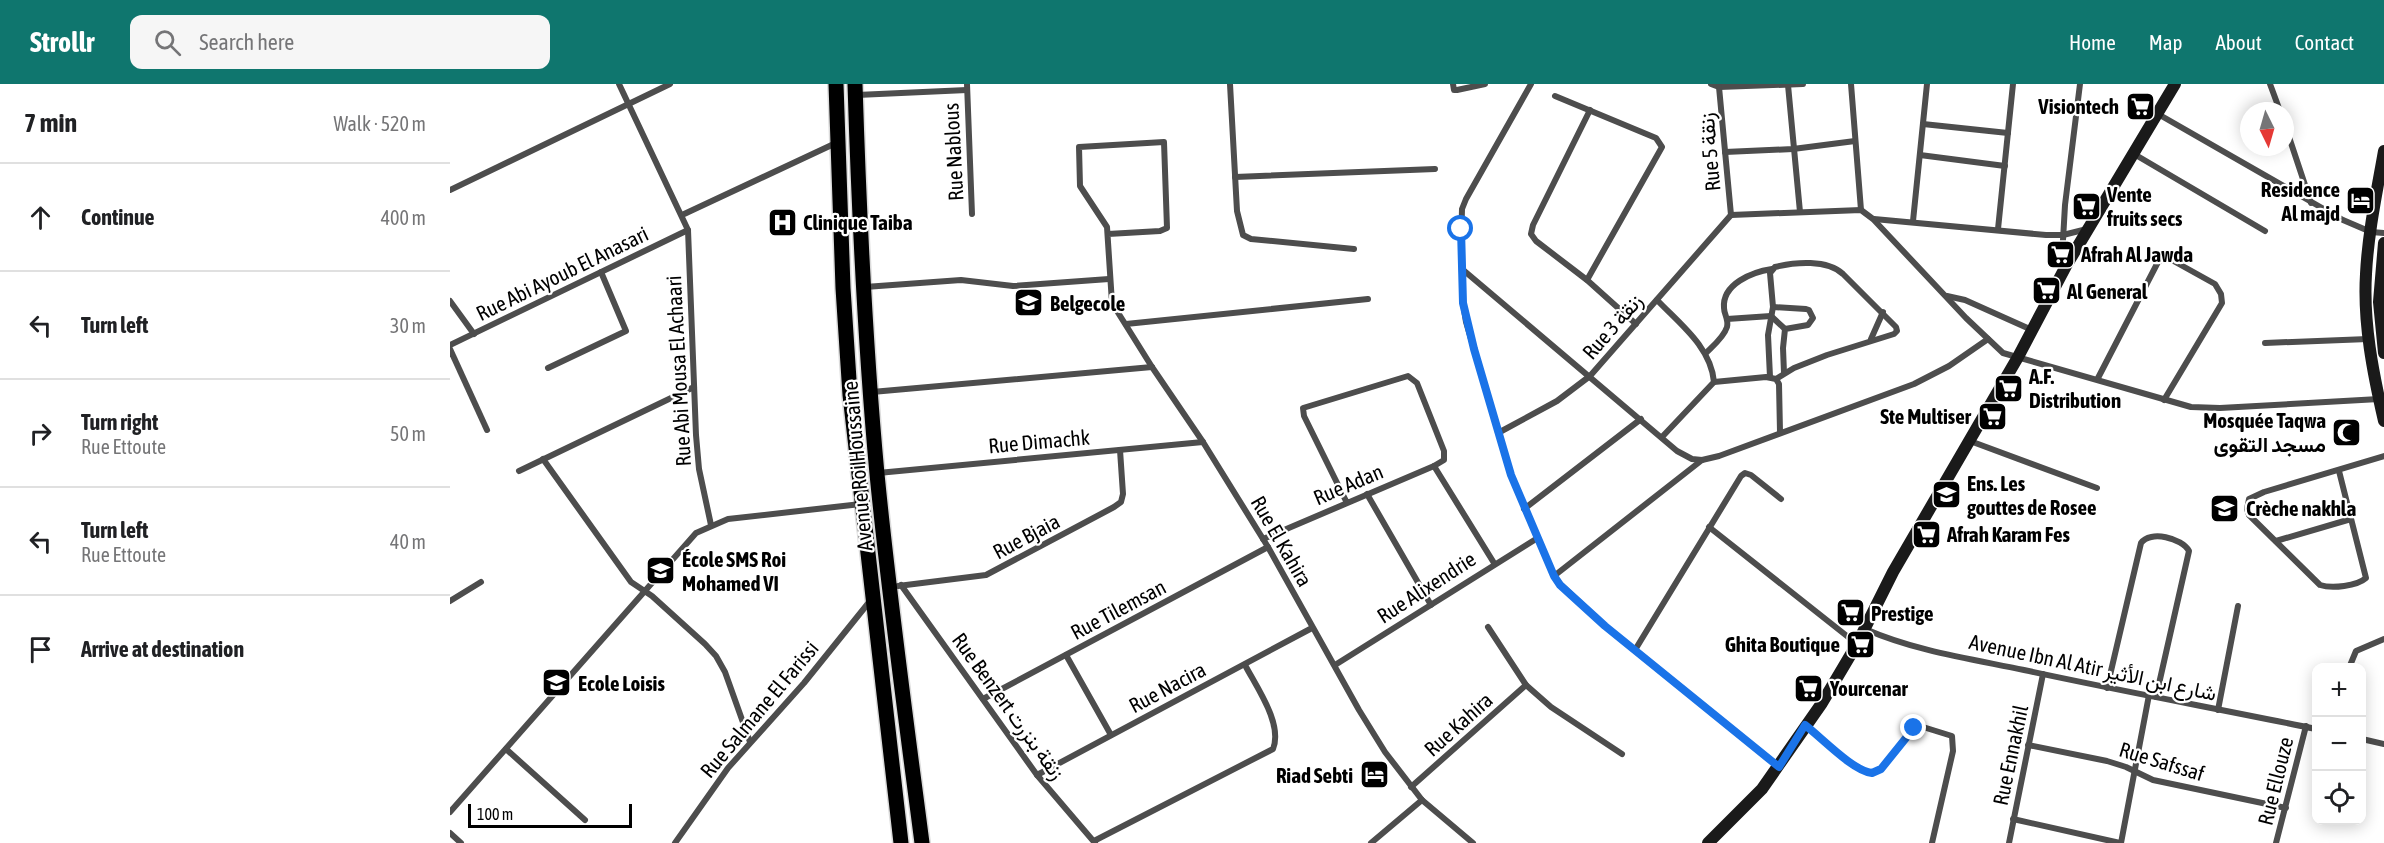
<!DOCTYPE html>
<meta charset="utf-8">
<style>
:root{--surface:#fff;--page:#f6f6f6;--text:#202124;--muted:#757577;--line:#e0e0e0;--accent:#0f766e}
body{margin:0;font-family:"Asap Condensed",Vazirmatn,sans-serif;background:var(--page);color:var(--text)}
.controls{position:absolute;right:18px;bottom:18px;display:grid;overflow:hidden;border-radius:12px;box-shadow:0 3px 15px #0003}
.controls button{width:54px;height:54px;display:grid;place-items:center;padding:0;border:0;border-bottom:2px solid var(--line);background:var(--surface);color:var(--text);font:30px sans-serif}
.compass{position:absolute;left:1790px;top:18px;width:54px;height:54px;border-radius:50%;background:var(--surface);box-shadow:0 3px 15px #0003;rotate:175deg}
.scale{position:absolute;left:18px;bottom:15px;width:164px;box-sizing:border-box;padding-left:6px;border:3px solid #000;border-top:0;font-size:16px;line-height:21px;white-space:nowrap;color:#000;-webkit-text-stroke:4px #fff;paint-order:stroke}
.stop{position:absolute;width:18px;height:18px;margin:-14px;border:4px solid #1a73e8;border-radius:50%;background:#fff}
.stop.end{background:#1a73e8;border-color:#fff;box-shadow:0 2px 6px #0008}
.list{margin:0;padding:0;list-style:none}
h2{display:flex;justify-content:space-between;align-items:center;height:78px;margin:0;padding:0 24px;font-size:26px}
h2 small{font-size:20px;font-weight:400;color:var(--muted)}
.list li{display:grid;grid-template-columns:39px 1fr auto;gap:18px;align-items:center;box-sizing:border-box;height:108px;padding:0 24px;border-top:2px solid var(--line)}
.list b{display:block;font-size:22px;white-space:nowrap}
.list p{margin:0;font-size:20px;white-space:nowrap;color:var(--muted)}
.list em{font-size:20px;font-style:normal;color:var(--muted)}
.icon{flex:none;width:33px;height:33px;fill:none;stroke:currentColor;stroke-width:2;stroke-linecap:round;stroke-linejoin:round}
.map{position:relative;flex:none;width:1934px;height:759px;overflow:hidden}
header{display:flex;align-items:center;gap:36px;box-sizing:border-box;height:84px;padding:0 30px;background:var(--accent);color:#fff}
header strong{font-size:28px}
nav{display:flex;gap:33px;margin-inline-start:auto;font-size:21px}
.search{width:420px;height:54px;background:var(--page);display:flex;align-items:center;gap:15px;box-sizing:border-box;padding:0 21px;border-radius:12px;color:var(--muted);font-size:22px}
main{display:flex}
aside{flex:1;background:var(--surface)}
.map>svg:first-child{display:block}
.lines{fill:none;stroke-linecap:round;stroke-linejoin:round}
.primary-casing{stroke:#dbdbdb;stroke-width:18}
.street{stroke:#4d4d4d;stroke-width:6}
.secondary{stroke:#1a1a1a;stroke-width:12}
.primary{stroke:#000;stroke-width:15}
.route{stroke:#1a73e8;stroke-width:8}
.labels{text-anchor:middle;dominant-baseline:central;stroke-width:4.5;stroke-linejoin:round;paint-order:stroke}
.poi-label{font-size:21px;font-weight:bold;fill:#000;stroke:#fff;text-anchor:start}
.street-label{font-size:21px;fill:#000;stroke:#fff}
</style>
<header>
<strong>Strollr</strong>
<div class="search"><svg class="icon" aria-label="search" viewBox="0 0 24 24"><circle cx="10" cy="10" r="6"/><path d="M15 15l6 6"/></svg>Search here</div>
<nav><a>Home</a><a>Map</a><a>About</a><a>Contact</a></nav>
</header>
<main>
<aside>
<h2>7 min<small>Walk · 520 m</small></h2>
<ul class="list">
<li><svg class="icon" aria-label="ahead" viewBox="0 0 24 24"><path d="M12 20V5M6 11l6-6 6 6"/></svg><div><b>Continue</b></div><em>400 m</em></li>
<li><svg class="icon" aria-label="left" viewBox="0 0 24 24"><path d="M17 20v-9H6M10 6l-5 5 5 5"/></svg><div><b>Turn left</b></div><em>30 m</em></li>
<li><svg class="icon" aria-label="right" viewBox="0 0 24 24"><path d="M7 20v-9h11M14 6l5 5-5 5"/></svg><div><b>Turn right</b><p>Rue Ettoute</p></div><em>50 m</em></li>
<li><svg class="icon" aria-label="left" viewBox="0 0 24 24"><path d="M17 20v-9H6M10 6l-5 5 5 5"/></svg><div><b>Turn left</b><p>Rue Ettoute</p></div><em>40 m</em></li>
<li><svg class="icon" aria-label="arrive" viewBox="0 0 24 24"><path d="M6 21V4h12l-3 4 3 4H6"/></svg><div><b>Arrive at destination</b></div></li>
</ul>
</aside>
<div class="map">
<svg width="1934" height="759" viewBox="0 0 1934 759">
<rect width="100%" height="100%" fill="#fff"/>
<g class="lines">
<defs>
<g id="primary">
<path d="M386,0L393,204L400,311L451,759"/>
<path d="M405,0C409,130 415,260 427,390C439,513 456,636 472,759"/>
</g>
</defs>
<use href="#primary" class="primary-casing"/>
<g class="street">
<path d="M169,0L238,146L246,351L249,385L261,441"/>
<path d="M517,0L522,130"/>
<path d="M780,0L787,127L793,151L801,155L904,165"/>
<path d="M1003,0L1004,6H1007L1035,0"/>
<path d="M1081,0L1016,115L1012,125L1011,161L1013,219L1016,238L1061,391L1104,492L1110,500L1155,542L1329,683"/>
<path d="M1261,0L1269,3L1353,0"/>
<path d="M1401,0L1411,126"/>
<path d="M1820,0L1830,27"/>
<path d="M1338,1L1350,128"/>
<path d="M1269,3L1281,131"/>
<path d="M407,11L517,6"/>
<path d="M1105,12L1206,54L1212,63L1137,196"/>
<path d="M1140,26L1083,141L1081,150L1086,157L1137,196L1186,240"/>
<path d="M1708,30L1893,136L1921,148L1934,149"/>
<path d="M1473,40L1558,49"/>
<path d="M1835,41L1861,119"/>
<path d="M1275,68L1343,65L1405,57"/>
<path d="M1684,70L1815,147"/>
<path d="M1470,71L1555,82"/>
<path d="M785,93L985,85"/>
<path d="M0,106L220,0"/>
<path d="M232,131L386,59"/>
<path d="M1281,131L1411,126L1423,135L1516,234L1553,269L1741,323L1770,324L1929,315"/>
<path d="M1424,135L1596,151H1613L1637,145"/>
<path d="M1463,137L1477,0"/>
<path d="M1548,145L1563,0"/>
<path d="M658,150L710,147L717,144L714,58L629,63L630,102L657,143L662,219L702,283L753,358L818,463L909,626L935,668L972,716L1023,759"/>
<path d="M1615,181L1613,156L1615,121L1630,0"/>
<path d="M1012,185L1227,367L1242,375L1252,376"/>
<path d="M415,203L511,196L563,202L659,195"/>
<path d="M1497,212L1515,216L1582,246"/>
<path d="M1207,216C1230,240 1261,263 1264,298L1212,353"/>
<path d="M0,217L24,250"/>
<path d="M1323,223L1356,225L1359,226L1363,234L1358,241L1335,245L1333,264L1334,289"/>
<path d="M1277,235L1321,232L1335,245"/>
<path d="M676,240L918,215"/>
<path d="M1421,255L1433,228"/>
<path d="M1815,259L1918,255"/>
<path d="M0,261L238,146"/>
<path d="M0,265L37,346"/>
<path d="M1256,269C1263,262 1274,253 1277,243C1279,236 1274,230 1274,224C1272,200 1302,188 1322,185"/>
<path d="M98,284L176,247L151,188"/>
<path d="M1320,293L1318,251L1323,223L1320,189L1325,183C1345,178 1377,175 1393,190L1446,243L1447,247L1444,250L1377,271L1344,284L1326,295"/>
<path d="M1648,294L1708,178L1715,174L1720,175L1765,200L1771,210L1772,219L1714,316"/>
<path d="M1264,298L1316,293L1326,295L1329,300L1330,348"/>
<path d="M422,308L702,283"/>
<path d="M1048,349L1107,317L1140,292L1281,131"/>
<path d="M1520,357L1647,404"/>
<path d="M93,375L181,498L202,512L255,560L266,572L275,588L300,658"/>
<path d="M984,382L1044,479"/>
<path d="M69,387L244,303"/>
<path d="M1889,387L1916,494C1907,502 1882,505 1870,501L1799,431L1797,425L1799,415L1814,408L1934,372"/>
<path d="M428,389L753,358"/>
<path d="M917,410L981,521"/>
<path d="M1074,425L1191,335"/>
<path d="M1259,443L1407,560"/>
<path d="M813,455L984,382L994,376V367L967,299L958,292L853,324L854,332L897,419"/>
<path d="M1826,457L1901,435"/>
<path d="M1104,492L1252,376L1269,372L1464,300L1499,282L1538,255"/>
<path d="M451,501L587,691L645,759"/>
<path d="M448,502L536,491L664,423L671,418L673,410L670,366"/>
<path d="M0,517L31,498"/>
<path d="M1038,543L1076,601L1101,623L1172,670"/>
<path d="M1415,545C1465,567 1521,575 1574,586C1671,607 1769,625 1866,645"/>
<path d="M1185,566L1291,392L1295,389L1301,391L1331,415"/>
<path d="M616,571L661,651"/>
<path d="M885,581L1086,455"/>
<path d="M1899,584L1906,567L1934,555"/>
<path d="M1657,604L1691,459C1700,446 1732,454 1739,467L1706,613"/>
<path d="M533,615L818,463"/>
<path d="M1768,626L1788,522"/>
<path d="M1355,641C1372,654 1403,687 1422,689L1431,685L1464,644L1473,643L1502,652L1503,667L1482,759"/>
<path d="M1912,655L1934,660"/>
<path d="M1578,661L1657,677L1676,683L1703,696L1836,724"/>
<path d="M56,665L135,736"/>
<path d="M587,691L862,544"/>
<path d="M961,703L1076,601"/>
<path d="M0,728L246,449L278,435L411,420"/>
<path d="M1563,735L1670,759"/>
<path d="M0,749L11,759"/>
<path d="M644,757L823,665C833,640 807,604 795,581"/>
<path d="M225,759L278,684L354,599L420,517"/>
<path d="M921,759L972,716"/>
<path d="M1559,759L1593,590"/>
<path d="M1671,759L1699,611"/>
<path d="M1826,759L1856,642"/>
</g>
<g class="secondary">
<path d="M1934,67C1927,107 1918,149 1916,190C1913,239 1923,289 1934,337"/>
<path d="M1934,159L1929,218L1934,269"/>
<path d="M1258,759L1312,705L1372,619L1407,560L1443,488L1568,273L1616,182L1725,0"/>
</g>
<use href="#primary" class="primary"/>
</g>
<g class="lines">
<path class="route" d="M1011,145L1013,219L1024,265L1061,391L1104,492L1110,501L1155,542L1329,683L1355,641C1372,654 1403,687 1422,689L1431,685L1464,644"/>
</g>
<defs>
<symbol id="supermarket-square" viewBox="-11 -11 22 22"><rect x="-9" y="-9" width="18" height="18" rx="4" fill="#000" stroke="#fff"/><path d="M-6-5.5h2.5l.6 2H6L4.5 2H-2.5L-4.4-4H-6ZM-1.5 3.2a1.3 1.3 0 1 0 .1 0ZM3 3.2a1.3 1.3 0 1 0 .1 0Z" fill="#fff"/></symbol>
<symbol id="hotel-square" viewBox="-11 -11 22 22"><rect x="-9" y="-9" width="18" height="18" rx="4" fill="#000" stroke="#fff"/><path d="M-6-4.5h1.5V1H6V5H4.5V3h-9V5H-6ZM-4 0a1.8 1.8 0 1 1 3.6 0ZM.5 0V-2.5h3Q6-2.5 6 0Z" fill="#fff"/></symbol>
<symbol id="hospital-square" viewBox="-11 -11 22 22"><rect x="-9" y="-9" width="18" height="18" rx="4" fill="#000" stroke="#fff"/><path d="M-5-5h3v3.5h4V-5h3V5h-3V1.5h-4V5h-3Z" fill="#fff"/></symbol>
<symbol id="school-square" viewBox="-11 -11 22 22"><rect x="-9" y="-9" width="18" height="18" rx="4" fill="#000" stroke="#fff"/><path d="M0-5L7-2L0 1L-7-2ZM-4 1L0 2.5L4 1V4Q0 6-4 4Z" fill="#fff"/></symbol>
<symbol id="mosque-square" viewBox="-11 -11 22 22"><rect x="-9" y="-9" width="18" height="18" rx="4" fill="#000" stroke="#fff"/><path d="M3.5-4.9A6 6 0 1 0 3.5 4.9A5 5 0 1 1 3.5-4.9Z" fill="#fff"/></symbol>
</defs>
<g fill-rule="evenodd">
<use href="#supermarket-square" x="1674" y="6" width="33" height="33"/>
<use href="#hotel-square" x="1894" y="100" width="33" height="33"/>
<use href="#supermarket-square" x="1620" y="106" width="33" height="33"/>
<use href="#hospital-square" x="316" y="122" width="33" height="33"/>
<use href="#supermarket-square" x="1594" y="154" width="33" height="33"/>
<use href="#supermarket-square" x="1580" y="190" width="33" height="33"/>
<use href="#school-square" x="562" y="202" width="33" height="33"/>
<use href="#supermarket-square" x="1542" y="288" width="33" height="33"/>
<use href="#supermarket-square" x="1526" y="316" width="33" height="33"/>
<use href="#mosque-square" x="1880" y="332" width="33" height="33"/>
<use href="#school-square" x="1480" y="394" width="33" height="33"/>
<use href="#school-square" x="1758" y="408" width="33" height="33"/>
<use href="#supermarket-square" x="1460" y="434" width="33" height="33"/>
<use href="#school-square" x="194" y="470" width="33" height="33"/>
<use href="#supermarket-square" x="1384" y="512" width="33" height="33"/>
<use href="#supermarket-square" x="1394" y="544" width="33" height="33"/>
<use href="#school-square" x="90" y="582" width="33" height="33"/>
<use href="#supermarket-square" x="1342" y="588" width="33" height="33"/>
<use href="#hotel-square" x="908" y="674" width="33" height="33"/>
</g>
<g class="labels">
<g class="poi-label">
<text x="1669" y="22" text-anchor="end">Visiontech</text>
<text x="1890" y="105" text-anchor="end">Residence<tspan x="1890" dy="24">Al majd</tspan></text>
<text x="1657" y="110">Vente<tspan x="1657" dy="24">fruits secs</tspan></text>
<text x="353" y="138">Clinique Taiba</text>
<text x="1631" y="170">Afrah Al Jawda</text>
<text x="1617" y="207">Al General</text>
<text x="600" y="219">Belgecole</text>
<text x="1579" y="292">A.F.<tspan x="1579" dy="24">Distribution</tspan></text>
<text x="1521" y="332" text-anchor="end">Ste Multiser</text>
<text x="1876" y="336" text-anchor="end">Mosquée Taqwa<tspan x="1876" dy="24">مسجد التقوى</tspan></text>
<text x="1517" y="399">Ens. Les<tspan x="1517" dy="24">gouttes de Rosee</tspan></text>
<text x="1796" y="424">Crèche nakhla</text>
<text x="1497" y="450">Afrah Karam Fes</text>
<text x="232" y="475">École SMS Roi<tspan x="232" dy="24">Mohamed VI</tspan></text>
<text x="1421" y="529">Prestige</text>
<text x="1390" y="560" text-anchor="end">Ghita Boutique</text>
<text x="128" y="599">Ecole Loisis</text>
<text x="1380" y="604">Yourcenar</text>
<text x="903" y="691" text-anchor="end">Riad Sebti</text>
</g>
<g class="street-label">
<text transform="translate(503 68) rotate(-93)">Rue Nablous</text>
<text transform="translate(1259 68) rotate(-95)">Rue 5 زنقة</text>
<text transform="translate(112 189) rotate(-26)">Rue Abi Ayoub El Anasari</text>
<text transform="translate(1162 242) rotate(-49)">Rue 3 زنقة</text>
<text transform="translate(228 287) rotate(-93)">Rue Abi Mousa El Achaari</text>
<text transform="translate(589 357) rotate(-5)">Rue Dimachk</text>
<text transform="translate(407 382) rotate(-95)">Avenue Roi Houssaine</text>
<text transform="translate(898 400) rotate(-23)">Rue Adan</text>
<text transform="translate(576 452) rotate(-28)">Rue Bjaia</text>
<text transform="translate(832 457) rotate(60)">Rue El Kahira</text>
<text transform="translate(976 503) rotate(-33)">Rue Alixendrie</text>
<text transform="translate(668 525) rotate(-28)">Rue Tilemsan</text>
<text transform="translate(1643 583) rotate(12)">Avenue Ibn Al Atir شارع ابن الأثير</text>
<text transform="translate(717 603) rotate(-28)">Rue Nacira</text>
<text transform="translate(559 622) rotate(54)">Rue Benzert زنقة بنزرت</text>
<text transform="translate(309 625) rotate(-50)">Rue Salmane El Farissi</text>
<text transform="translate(1008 640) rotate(-42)">Rue Kahira</text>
<text transform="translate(1560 671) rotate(-78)">Rue Ennakhil</text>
<text transform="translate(1712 677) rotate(17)">Rue Safssaf</text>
<text transform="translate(1825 697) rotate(-76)">Rue Ellouze</text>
</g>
</g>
</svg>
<div class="controls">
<button>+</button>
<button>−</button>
<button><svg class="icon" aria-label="locate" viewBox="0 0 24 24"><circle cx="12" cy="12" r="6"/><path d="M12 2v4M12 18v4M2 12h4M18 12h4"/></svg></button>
</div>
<svg class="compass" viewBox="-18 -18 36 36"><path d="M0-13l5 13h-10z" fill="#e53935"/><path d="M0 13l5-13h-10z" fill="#757577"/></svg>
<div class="scale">100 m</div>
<div class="stop" style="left:1011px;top:145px"></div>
<div class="stop end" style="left:1464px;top:644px"></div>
</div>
</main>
